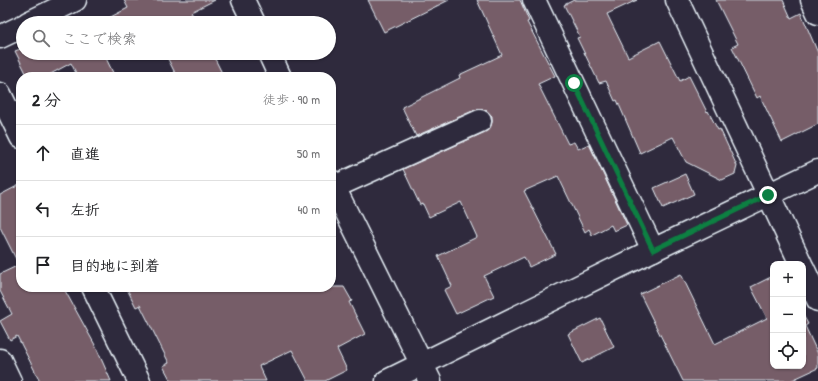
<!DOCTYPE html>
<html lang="ja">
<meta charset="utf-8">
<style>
:root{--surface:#fff;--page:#f6f6f6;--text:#202124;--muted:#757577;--line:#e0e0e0}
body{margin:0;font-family:"Patrick Hand","Klee One",sans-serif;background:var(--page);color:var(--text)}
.controls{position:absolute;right:12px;bottom:12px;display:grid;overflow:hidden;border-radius:8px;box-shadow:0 1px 3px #0004}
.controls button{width:36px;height:36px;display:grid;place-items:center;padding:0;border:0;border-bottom:1px solid var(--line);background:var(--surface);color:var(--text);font:20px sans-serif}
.stop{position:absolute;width:12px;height:12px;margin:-9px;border:3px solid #0b8043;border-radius:50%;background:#fff}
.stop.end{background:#0b8043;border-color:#fff;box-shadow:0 1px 4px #0008}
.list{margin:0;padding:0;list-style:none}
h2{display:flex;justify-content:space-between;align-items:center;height:52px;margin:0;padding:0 16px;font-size:17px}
h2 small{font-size:13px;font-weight:400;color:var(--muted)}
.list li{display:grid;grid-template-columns:26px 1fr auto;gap:12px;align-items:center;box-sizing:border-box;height:56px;padding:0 16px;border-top:1px solid var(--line)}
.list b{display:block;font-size:15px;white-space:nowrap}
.list em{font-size:13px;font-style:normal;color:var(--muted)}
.icon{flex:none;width:22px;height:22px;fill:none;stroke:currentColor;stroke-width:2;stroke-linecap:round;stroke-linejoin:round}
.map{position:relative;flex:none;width:818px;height:381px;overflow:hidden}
.search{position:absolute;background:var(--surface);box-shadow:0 1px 3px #0004;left:16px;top:16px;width:320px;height:44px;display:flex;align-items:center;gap:10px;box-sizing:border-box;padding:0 14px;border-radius:22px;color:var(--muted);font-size:15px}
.panel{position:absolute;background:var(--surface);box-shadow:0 1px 3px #0004;left:16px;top:72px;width:320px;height:220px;border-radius:16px}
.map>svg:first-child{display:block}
.building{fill:#765d68;stroke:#e8f1f8}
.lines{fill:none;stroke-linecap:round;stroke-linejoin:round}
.minor-casing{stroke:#e8f1f8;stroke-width:25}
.minor{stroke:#2f2a3d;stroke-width:22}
.route{stroke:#0b8043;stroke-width:5}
</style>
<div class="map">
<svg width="818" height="381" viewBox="0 0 818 381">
<rect width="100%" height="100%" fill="#2f2a3d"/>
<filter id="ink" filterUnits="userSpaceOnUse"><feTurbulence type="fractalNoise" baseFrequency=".025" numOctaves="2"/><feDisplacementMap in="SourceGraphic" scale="8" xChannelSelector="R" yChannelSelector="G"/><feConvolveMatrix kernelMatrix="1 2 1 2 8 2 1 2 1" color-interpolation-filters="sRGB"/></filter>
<g filter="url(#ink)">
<g class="building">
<path d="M124,0H215L191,12L197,23H99L128,8Z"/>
<path d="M368,0H449L384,32Z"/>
<path d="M477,0H520L529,21L527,22L555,76L538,84L568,144L574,142L578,149L589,144L627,225L614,231L611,225L592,235L589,229L585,232L558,176L524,191L556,254L529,267L524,257L484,276L494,296L456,314L444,290L452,286L438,256L477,237L461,202L429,217L423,204L420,205L403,169L485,132L490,128L492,122V116L487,111L481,109L475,110L416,136L402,107L460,78L459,75L502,55Z"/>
<path d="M574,0H637L607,14L628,57L660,41L680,81L689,76L707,112L708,111L718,130L720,129L737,166L735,174L722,180L686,162L673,137L640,153L617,100L615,101L606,81L599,83L577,38L580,37L564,5Z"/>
<path d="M716,0H783L791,18L801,13L818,53V124L782,142L760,96L757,98L732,47L738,44Z"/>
<path d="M23,48V53H106L104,54L115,77H78L71,63L45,77H28L15,51Z"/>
<path d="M165,53H212L224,77H177Z"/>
<path d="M685,174L694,194L663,208L654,188Z"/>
<path d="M21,184V287H63L95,345L111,381H40L17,336L10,340L0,321L12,314L0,291V274L19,265L0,227V195Z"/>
<path d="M681,274L715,344L767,318L751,287L773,276V366H803V315L808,324L805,326L818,354V368L790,381H683L640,294Z"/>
<path d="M126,287H344L352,301L349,302L365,334L337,349L347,370L325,381H308L292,350L259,366L266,381H171L163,366L169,363L140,305L136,307Z"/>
<path d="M600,318L614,347L582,363L568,334Z"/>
</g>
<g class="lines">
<defs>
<g id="minor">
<path d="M243,0L254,23"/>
<path d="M534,0L653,250"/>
<path d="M677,0L801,264"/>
<path d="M812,0L818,13"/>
<path d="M28,23L75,0"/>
<path d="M0,37L23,26"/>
<path d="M269,53L280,77"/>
<path d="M0,94L21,137"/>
<path d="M331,181L430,381"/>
<path d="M334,187L480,121"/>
<path d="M803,268L818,300"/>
<path d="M93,287L139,381"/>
<path d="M0,360L10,381"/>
<path d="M387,381L653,250L818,171"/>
</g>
</defs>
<use href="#minor" class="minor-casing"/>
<use href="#minor" class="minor"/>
</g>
</g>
<g class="lines" filter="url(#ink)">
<path class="route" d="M574,83L653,250L768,195"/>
</g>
</svg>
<div class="controls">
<button>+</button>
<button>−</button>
<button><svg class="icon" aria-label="locate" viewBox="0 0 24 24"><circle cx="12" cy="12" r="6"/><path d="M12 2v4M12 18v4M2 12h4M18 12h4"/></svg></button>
</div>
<div class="stop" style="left:574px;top:83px"></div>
<div class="stop end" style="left:768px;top:195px"></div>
<div class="search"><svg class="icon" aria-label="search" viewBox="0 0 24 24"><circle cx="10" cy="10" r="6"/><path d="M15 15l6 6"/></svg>ここで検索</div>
<section class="panel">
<h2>2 分<small>徒歩 · 90 m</small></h2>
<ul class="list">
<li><svg class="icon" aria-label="ahead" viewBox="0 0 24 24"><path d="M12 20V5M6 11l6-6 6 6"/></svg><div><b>直進</b></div><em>50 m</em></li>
<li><svg class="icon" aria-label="left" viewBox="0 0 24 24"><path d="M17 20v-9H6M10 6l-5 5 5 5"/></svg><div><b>左折</b></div><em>40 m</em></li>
<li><svg class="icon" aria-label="arrive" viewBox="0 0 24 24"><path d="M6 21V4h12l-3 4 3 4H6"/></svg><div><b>目的地に到着</b></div></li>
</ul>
</section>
</div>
